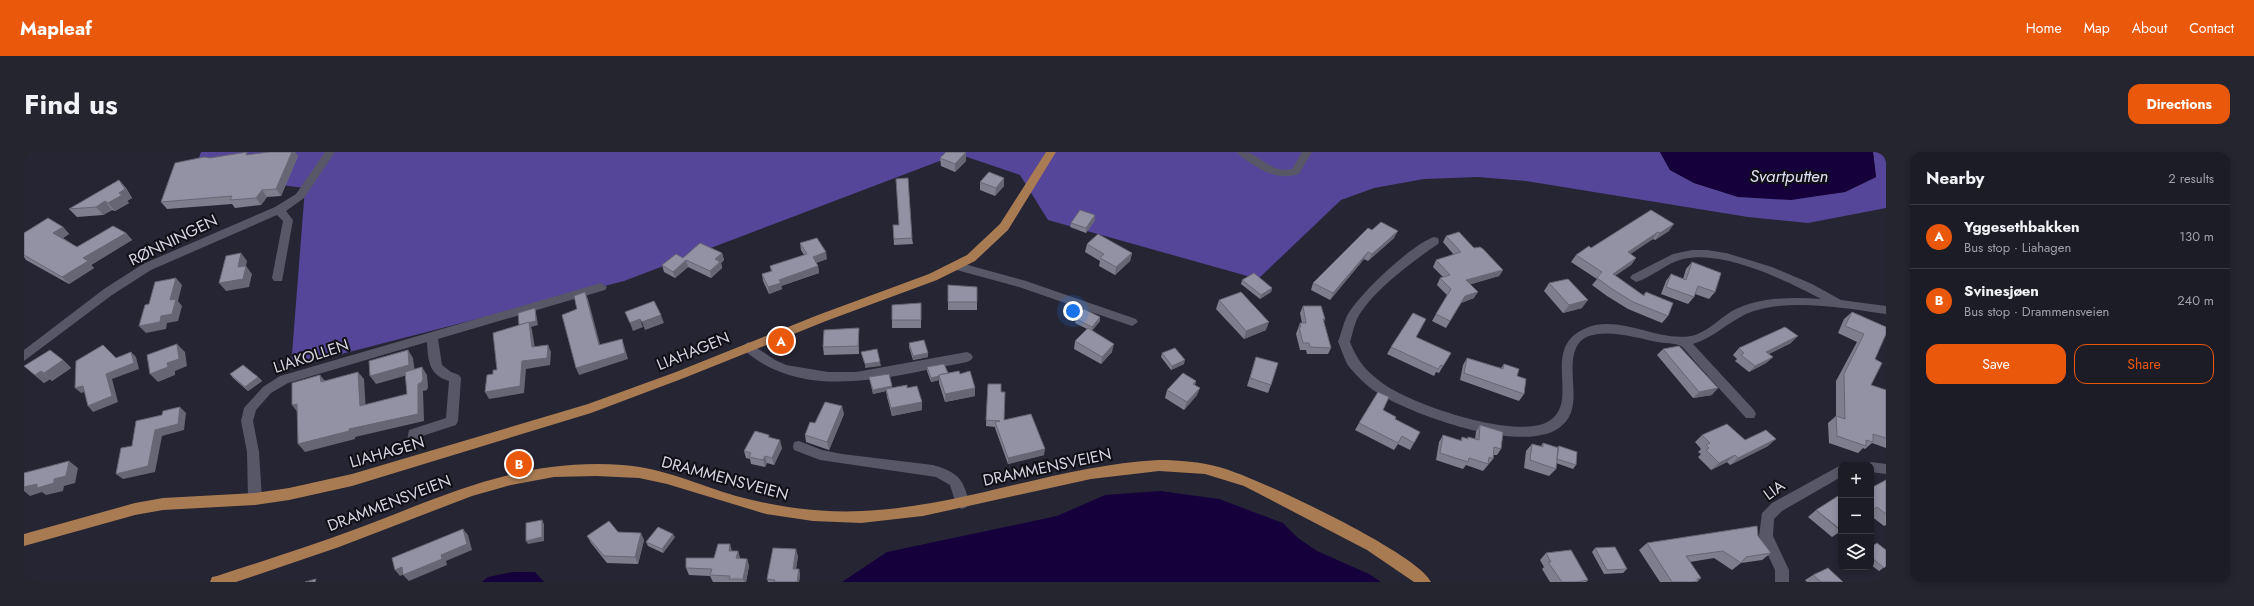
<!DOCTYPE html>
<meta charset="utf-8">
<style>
:root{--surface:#1c1c27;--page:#25252f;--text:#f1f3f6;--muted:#a0a1a7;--line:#3a3a44;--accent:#ea580c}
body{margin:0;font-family:Jost,sans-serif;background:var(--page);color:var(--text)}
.controls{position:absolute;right:12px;bottom:12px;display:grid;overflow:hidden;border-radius:8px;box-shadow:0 2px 6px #0003}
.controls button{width:36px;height:36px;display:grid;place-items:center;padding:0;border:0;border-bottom:1px solid var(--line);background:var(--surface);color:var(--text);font:20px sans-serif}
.you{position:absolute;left:1049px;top:159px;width:14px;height:14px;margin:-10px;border:3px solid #fff;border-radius:50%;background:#1a73e8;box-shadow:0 0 0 6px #1a73e833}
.badge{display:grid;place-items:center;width:26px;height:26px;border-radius:50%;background:var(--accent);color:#fff;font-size:13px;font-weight:700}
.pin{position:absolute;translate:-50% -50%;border:2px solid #fff;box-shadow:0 1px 4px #0006}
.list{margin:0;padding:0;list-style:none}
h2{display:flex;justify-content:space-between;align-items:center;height:52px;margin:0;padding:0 16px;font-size:17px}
h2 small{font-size:13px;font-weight:400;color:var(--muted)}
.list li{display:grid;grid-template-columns:26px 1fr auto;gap:12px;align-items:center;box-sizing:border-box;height:64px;padding:0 16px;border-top:1px solid var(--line)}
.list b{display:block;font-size:15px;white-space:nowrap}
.list p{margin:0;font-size:13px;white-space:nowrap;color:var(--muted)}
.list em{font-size:13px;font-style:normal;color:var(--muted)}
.actions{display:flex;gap:8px;padding:12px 16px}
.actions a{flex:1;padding:9px 0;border:1px solid var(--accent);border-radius:12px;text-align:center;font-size:14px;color:var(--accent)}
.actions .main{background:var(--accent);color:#fff}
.icon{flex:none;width:22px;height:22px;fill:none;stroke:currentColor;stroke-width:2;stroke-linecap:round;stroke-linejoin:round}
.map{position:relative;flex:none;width:1862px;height:430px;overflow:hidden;border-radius:12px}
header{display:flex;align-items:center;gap:24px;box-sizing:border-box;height:56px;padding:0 20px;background:var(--accent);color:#fff}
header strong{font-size:19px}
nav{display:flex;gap:22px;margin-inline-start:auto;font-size:14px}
.intro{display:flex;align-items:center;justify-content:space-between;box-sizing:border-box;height:96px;padding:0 24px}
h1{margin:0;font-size:28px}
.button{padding:10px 18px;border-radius:12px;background:var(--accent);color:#fff;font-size:14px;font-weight:700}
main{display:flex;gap:24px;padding:0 24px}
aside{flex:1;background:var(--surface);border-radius:12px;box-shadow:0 2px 6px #0003}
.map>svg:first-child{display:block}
.forest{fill:#564699}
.water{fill:#15003c}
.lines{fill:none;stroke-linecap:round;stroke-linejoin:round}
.minor{fill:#585768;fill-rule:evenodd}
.major{fill:#a87b52;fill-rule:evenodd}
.wall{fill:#7e7e8e}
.shaded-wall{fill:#676674}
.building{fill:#9392a5;stroke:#676674}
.labels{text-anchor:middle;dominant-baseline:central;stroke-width:4;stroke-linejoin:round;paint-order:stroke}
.street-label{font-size:16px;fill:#d5d4df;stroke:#100f16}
.water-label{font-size:17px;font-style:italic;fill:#e1dff7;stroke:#100f16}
</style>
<header>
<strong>Mapleaf</strong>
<nav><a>Home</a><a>Map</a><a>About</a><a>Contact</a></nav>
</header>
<div class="intro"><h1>Find us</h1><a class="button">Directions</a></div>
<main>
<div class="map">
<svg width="1862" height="430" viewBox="0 0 1862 430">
<rect width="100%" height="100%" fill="#262534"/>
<path class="forest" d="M177,0H1636L1646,18L1670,31L1715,45L1795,43L1821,40L1852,25L1849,0H1862V56L1784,71L1724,65L1502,29L1454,25L1400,27L1350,36L1317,48L1234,127L1024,68L996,23L934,2L600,129L267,215L281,36L169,22Z"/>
<g class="water">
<path d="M1636,0H1849L1852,25L1821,40L1767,48L1714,45L1670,31L1646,18Z"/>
<path d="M1136,339L1195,347L1259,371L1274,386L1293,399L1345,422L1357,430H818L863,400L1033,364L1081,343Z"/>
<path d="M489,420H511L520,430H458L464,425Z"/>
</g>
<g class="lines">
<g class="minor">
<path d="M301,0H311L280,46L262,59L269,68L258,129H250L248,126L259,69L253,63L127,118L88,143L0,209V198L80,137L119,112L251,55L272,42Z"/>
<path d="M1213,0C1217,0 1222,0 1226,1C1241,8 1249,21 1268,17L1278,0H1288L1275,22C1255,28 1241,21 1225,10C1221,7 1216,4 1213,0Z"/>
<path d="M1410,85L1414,86L1415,89L1414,92C1389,109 1347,140 1333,167C1330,174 1328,183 1326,190C1334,209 1340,217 1357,230C1385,252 1493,289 1525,269C1557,249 1516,197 1560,177C1595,161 1631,190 1667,184C1682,181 1695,167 1708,159C1734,145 1768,145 1797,147C1761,128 1700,98 1659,107C1642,111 1629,125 1612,130L1606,126L1608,123L1649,102L1668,98H1683L1702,101L1748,115L1788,132L1817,148L1862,154V162C1822,156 1760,145 1722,162C1703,171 1689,186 1669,192L1730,258L1732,262L1730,266H1722C1706,248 1690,231 1675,214C1669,208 1663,199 1657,194C1652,191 1639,191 1633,190C1613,186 1563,170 1552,196C1541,221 1562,257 1535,276C1497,303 1384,262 1349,238C1341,232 1333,224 1327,217C1321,211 1318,198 1314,190C1317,182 1319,172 1323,164C1334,143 1388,92 1410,85Z"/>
<path d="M933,110L1002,129L1112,167L1114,170L1108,174L995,135L929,117L927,114Z"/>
<path d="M577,131L583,135L581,138L414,187L418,213L427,220L435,223L437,226L434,269L432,273L395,285L393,298L388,299L383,298L382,294L385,278L422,266L425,229C405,223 404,209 403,190L264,231L247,241L232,258L229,269L235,300L238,347L236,351L231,353L226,351L224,347L223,300L217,269L220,256L239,235L256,224Z"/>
<path d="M724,190L751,208L762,213L804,220H832L943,200L947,202L949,205L947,208L943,210C872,223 781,252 720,198L718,195Z"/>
<path d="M775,289L798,298L818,302L909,313C925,318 937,322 942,340C944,345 945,350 943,355L938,357L933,355L926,333L912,325L796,308L770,298L769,294L770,290Z"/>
<path d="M1847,310L1862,312V322L1847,320V313H1842Z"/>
<path d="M1817,313V325L1758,359L1750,367L1749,384L1765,418V430H1751V418L1735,384L1738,361L1748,351Z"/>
</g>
<g class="major">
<path d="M1022,0H1032L984,78L951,109L913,128L802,169L660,226L567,261L328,334L265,348L231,353L139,358L111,363L0,394V382L111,351L139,346L231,341L265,336L328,322L564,252L652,220L794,163L905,122L943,103L976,72Z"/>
<path d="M1135,308C1156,308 1176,310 1195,315C1230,324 1394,401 1407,430H1390L1343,398L1220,334L1181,322L1135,319L1067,327L899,364L837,371L789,369L742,362L643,332L615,326L572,324L530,325L487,333L448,344L315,395L212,430H186L188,425L193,424C239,409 286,394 332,377C425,342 497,306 599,313C639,316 675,333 712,344C753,355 796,361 838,359C939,355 1034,313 1135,308Z"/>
</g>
</g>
<g class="wall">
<path d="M942,0V9L931,20L917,14L916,6Z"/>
<path d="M225,2L274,4L257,44L243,45L237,53L211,56L208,52L143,57L137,50L186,6Z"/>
<path d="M980,26V34L971,44L956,38V30Z"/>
<path d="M95,28L102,36L108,46L103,49L105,51L91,59L88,58L79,63L53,65L45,57Z"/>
<path d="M1627,58L1645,79L1631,88L1629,87L1606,102L1612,106L1607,113L1591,123L1619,143L1622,140L1644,164L1638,171L1604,157L1583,144L1568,133L1573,127L1547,110L1552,103L1567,96Z"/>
<path d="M1071,63V68L1062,81L1046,75L1047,71Z"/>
<path d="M869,73L888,86L889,92L870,93Z"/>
<path d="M39,75L45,82L39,86L53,95L102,81L108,88L67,113L70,116L45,132L2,108L0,105V81Z"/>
<path d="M1348,78L1370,86L1344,109L1340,107L1306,148L1287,138L1289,131Z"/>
<path d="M1422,84L1450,96L1479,118L1475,124L1446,132L1450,146L1437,151L1422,176L1408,169L1423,143L1413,133L1416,126L1419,125L1409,115L1412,108L1430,103L1419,90Z"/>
<path d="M776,91L803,107L792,111L794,114L795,121L757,134L758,137L745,142L739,129L738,122L747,120L746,114L780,103L777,98Z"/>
<path d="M1063,92L1108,101L1106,109L1091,123L1075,114L1076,109L1061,100Z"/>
<path d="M698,101L700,108L697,111L698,116L687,126L664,115L651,126L640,120L638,113L659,106Z"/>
<path d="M1668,110L1691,140L1685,147L1671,142L1670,145L1664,152L1637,142L1642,129L1647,122L1659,127L1662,117Z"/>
<path d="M1218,128L1248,136L1247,140L1236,147L1217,132Z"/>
<path d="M1525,131L1558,156L1539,161L1520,139Z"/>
<path d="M924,133L953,150V158H924Z"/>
<path d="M1195,148L1242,178L1220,187L1192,157Z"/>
<path d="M897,151V176H868V168Z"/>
<path d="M1279,154L1301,167L1300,170L1307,196L1304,202H1283L1282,198H1276L1272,182L1276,171H1278L1276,161Z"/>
<path d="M1828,160L1862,175L1851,207L1847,233L1862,238V296L1848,291L1841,297L1839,296L1834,301L1805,291L1804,271L1812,264V229L1833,190L1814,181L1820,167Z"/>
<path d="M1076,165V169L1068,178L1088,200L1077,212L1050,197L1051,189L1063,177L1051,171L1052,167Z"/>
<path d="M1398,175L1392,185L1427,201L1415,221L1412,220L1410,224L1363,202L1367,195Z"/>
<path d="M835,184V202L800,203L799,195Z"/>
<path d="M885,191L904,201V205L889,208L885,195Z"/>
<path d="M1767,191L1745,202L1749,205L1742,211L1725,220L1711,209L1713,207L1709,203L1715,196Z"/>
<path d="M1639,197L1688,243L1669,246L1633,203Z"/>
<path d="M1138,201L1160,212L1147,218L1137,205Z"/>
<path d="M1232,205L1247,233L1244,241L1223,234Z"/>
<path d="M1443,206L1477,216L1480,212L1493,224L1500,242L1495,249L1436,228L1439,213Z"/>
<path d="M39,208L47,216L28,229L26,227L20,231L0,214Z"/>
<path d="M903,215L924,221L936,222L951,236V244L921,250L915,231V228L907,230L903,219Z"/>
<path d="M206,222L234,225L238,229L224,239L209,226Z"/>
<path d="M845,225L868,234V236H883L898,258L868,264L863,245L862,239L849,242Z"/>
<path d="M1172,229L1171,233L1173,243L1160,258L1141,246L1143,238Z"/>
<path d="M964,232L977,240L980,268L1020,303L984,312L971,276V275L962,274Z"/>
<path d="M1359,258L1371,267L1390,291L1386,298L1374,292L1370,298L1331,278L1335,271Z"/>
<path d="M820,262L805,298L782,290L781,283L791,271Z"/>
<path d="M1456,273L1477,297L1473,303H1470L1469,307L1459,319L1442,313L1439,317L1412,308L1415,290L1419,283L1436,289L1438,285L1443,287L1444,285L1451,287L1452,280Z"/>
<path d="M745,283L746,286L758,296L750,313L743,311L741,315L727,312L726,307L722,306L720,299Z"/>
<path d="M1678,283L1721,288L1744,294L1706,313L1703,310L1687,318L1674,305L1677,302L1674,300L1677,297L1671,290Z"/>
<path d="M1519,291L1533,295L1535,294L1552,313L1549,317L1532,311V317L1525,324L1500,316L1502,299L1508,292L1517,294Z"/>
<path d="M1862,328V373L1860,374L1847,364V336Z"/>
<path d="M1792,358L1817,379L1808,385L1784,365Z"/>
<path d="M594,380L620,388L614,412L583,411L567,391L563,384Z"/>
<path d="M1734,384L1747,401L1738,408L1717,411L1708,418L1690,406L1666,410L1677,426L1673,430H1636L1615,398L1623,391Z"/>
<path d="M651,385L639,401L624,394L622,390Z"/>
<path d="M1847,395L1862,414L1855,419L1847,413Z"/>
<path d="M1571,396L1603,417L1599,421L1580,422L1568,400Z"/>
<path d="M708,399H714L716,407H723L725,414L722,430H689L686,424L665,423L662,416Z"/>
<path d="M1522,401L1564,428L1562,430H1526L1518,417L1520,415L1516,408Z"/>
<path d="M774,404L772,417H775L776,423L775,430H744L743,427Z"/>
<path d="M1789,423L1819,430H1783L1781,428Z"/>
</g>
<g class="shaded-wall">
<path d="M268,0H271L274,4L257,44L252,37Z"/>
<path d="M942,0V9L931,20V12Z"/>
<path d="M980,26V34L971,44L972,36Z"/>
<path d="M95,28L102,36L108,46L103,49L105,51L91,59L84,51L95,41Z"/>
<path d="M238,38L243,45L237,53L232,46Z"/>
<path d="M81,49L88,58L79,63L72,55Z"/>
<path d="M1071,63V68L1062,81V76Z"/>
<path d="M1650,72L1645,79L1631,88L1636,81Z"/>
<path d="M39,75L45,82L36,88L29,81Z"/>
<path d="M1374,79L1370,86L1344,109L1348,102Z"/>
<path d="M1634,80L1629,87L1599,107L1604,100Z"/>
<path d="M102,81L108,88L67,113L70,116L45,132L38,125L59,106Z"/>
<path d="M802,100L803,107L790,111L789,105Z"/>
<path d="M1344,100L1340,107L1306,148L1309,141Z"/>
<path d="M217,101L223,109L222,114L228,122L225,135L202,139L195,131L214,115Z"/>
<path d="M698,101L700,108L697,111L698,116L687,126L686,119L691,107Z"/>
<path d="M1108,101L1106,109L1091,123L1092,115Z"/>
<path d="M1612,106L1607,113L1584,129L1589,122Z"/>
<path d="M662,108L664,115L651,126L649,120Z"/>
<path d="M794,114L795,121L757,134L758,137L745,142L744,135L755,128Z"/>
<path d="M1479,118L1475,124L1438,135L1442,128Z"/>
<path d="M152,126L158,133L154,149L158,154L154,169L143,171L142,177L122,181L115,174L137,164L146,148Z"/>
<path d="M1248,136L1247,140L1236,147L1237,143Z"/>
<path d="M561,140L564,147L578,200L575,193Z"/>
<path d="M1454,140L1450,146L1437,151L1422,176L1441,144Z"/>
<path d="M1564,148L1558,156L1539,161L1545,153Z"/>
<path d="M511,156L512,161L514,173L507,175L508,178L512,202L497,177Z"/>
<path d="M637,163L640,171L621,178L618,170Z"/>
<path d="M1076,165V169L1068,179V175Z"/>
<path d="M616,167L619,175L609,179L606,171Z"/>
<path d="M1245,170L1242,178L1220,187L1222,179Z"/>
<path d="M835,176V202L834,194Z"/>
<path d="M1774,184L1767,191L1736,206L1742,200Z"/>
<path d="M598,187L600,193L604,207L555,223L552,216Z"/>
<path d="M153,192L161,200L163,214L151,219V223L134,230L126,222L143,211Z"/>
<path d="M1090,192L1088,200L1077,212L1078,205Z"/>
<path d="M524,193L527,200L526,213L502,217L500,241L465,247L461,240L498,209Z"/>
<path d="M384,198L389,206L391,221L352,232L346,224Z"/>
<path d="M107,200L112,205L115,217L88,227L94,250L69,260L64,254L82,222Z"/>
<path d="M904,201V205L889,208V204Z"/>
<path d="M1749,205L1742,211L1725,220L1731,214Z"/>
<path d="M39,208L47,216L28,229L20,221Z"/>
<path d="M1161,208L1160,212L1147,218L1148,214Z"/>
<path d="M856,210L857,214L841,216V212Z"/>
<path d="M398,215L403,223L404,235L403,238L399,239L400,269L331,285V287L281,300L274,292L325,277L394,262V232Z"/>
<path d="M17,219L26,227L20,231L11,223Z"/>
<path d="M334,220L340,227L342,261L336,254Z"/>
<path d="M296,223L302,230H297Z"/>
<path d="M915,224V228L907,230V226Z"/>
<path d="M234,225L238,229L224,239L221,235Z"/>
<path d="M59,234L64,239L57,241L51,236Z"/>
<path d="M868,234V238L862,237V239L849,242V238Z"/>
<path d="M951,236V244L921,250V242Z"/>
<path d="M1176,236L1173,243L1160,258L1163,250Z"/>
<path d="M1694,236L1688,243L1669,246L1675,240Z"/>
<path d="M898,250V258L868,264L867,256Z"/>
<path d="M273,252L274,261L268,253Z"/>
<path d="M818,254L820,262L805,298L803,290Z"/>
<path d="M156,255L162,261L160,278L138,284L131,320L99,327L92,322L131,278Z"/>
<path d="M1752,287L1744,294L1706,313L1714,306Z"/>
<path d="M756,288L758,296L750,313L748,306Z"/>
<path d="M1021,297L1020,303L984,312V306Z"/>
<path d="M1711,303L1703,310L1687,318L1695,311Z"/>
<path d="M741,304L743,311L741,315L739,308Z"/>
<path d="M45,309L54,316L51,331L40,334L39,339L22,343L18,340L6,344L0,339V335L30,327Z"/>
<path d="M518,368L520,372V389L504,392L502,389Z"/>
<path d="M439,377L444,383L448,398L422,409L423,413L385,429L379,423L417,403Z"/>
<path d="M617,381L620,388L614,412L611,405Z"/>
<path d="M649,382L651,385L639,401L638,397Z"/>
<path d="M706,392L708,399H705Z"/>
<path d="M772,397L774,404L771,423L769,417Z"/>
<path d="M714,399L716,406L715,413L712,406Z"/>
<path d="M723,407L725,414L722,430H720L719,427Z"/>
<path d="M378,415L383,421L376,424L371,418Z"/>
<path d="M775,417L776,423L775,430H773Z"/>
</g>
<g class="building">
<path d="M223,0L222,3L245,0H268L252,37L238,38L232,46L206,48L208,44L137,50L151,11L180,5L186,6Z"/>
<path d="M922,0H942L931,12L916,6Z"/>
<path d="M965,20L980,26L972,36L956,30Z"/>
<path d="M884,26L888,86L870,87L869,73H875L872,27Z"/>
<path d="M95,28L101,37L95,41L98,43L84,51L81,49L72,55L45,57Z"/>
<path d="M1056,58L1071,63L1062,76L1047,71Z"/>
<path d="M1627,58L1650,72L1636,81L1634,80L1604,100L1612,106L1589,122L1620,144L1622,140L1649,151L1644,164L1609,150L1588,137L1573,126L1578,120L1552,103L1565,94L1567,96Z"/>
<path d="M24,66L39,75L29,81L53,95L89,74L102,81L59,106L64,109L38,125L0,103V81Z"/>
<path d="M1357,70L1374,79L1348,102L1344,100L1309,141L1289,131L1344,76L1348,78Z"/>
<path d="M1435,80L1450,96L1456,95L1459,97L1479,118L1442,128L1454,140L1441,144L1426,169L1412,162L1427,137L1416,126L1426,123L1412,108L1437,100L1422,84Z"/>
<path d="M1074,82L1108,101L1092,115L1076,106L1080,102L1063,92Z"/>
<path d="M793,86L802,100L789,105L794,114L755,128L757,131L744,135L738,122L748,119L746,114L783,102L776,91Z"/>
<path d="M676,91L698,101L691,107L696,110L686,119L662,108L649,120L638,113L652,102L659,106Z"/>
<path d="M217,101L214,115L222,114L219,127L195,131L202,104Z"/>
<path d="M1668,110L1697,121L1691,140L1674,134L1670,145L1642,135L1647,122L1662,128Z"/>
<path d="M1230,121L1248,136L1237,143L1218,128Z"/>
<path d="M152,126L146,148L152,147L148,162L137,164L136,170L115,174L121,153L125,152L131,130Z"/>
<path d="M1544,127L1564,148L1545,153L1525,131Z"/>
<path d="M924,133L953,135V150H924Z"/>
<path d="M561,140L575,193L598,187L601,201L552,216L538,163L553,157L550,144Z"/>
<path d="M1217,140L1245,170L1222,179L1195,148Z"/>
<path d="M630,149L637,163L618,170L616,167L606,171L601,160Z"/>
<path d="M897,151V168H868V153Z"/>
<path d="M1279,154H1297L1301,167H1299L1307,196L1286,195L1285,191H1279L1275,175H1277L1276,171H1282Z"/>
<path d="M511,156L512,169L495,173L494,161Z"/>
<path d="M1060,157L1076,165L1068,175L1052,167Z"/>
<path d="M1828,160L1862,175V182L1851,207L1858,211L1847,233L1862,238V286L1849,282V290L1842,288V294L1813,284L1812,264L1821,267L1820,222L1840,182L1821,174Z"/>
<path d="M1389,161L1402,167L1392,185L1427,201L1419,214L1417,213L1414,217L1367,195Z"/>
<path d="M505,170L508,195L524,193L523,206L498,209L496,234L461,240L463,223L469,222V218H473L469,181Z"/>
<path d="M1761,175L1774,184L1742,200L1749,205L1731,214L1717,203L1720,201L1715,196Z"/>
<path d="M835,176L834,194L799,195L800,178Z"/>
<path d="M1064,176L1090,192L1078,205L1051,189Z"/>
<path d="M900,188L904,201L889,204L885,191Z"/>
<path d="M153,192L155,207L143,211L144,215L126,222L123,203Z"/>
<path d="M79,193L92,206L107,200L110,211L82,222L88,244L64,254L59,234L51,236L52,209Z"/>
<path d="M1655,194L1694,236L1675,240L1639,197Z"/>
<path d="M1151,196L1161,208L1148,214L1138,201Z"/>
<path d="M853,197L856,210L841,212L837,200Z"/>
<path d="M26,198L39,208L20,221L17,219L11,223L0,214Z"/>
<path d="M384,198L385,213L346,224L345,209Z"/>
<path d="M1232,205L1254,211L1247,233L1226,226Z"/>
<path d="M1443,206L1479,217L1480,212L1495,217L1493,224L1502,227L1500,242L1440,221Z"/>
<path d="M920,212L924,221L915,223V224L907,226L903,215Z"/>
<path d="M219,213L234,225L221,235L206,222Z"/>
<path d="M398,215L399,227L398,230L394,232V262L325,277V279L274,292L273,252L268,253V231L296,223L297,230L334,220L336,254L383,242L381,220Z"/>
<path d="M935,219L936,222L946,219L951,236L921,242L915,223Z"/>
<path d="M1159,221L1172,229L1169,232L1176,236L1163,250L1143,238Z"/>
<path d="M865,222L868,234L849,238L845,225Z"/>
<path d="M964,232H977V240H981L980,268L1007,262L1021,297L984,306L971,270L976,269L962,268Z"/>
<path d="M883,233V236L893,234L898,250L867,256L862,237Z"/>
<path d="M1354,240L1365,245L1359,258L1372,265L1371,267L1396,280L1390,291L1378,284L1374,291L1335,271Z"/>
<path d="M801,250L818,254L803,290L781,283L786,270L791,271Z"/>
<path d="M156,255L154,272L131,278L124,314L92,322L97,296L108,294L112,269L138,263L139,259Z"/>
<path d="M1703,272L1721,288L1742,278L1752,287L1714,306L1711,303L1695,311L1682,298L1685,296L1682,293L1686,291L1678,283Z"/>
<path d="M1456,273L1479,280L1477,297L1470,295L1469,307L1465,305L1464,312L1445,306L1444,310L1416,301L1419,283L1438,289V285L1444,287V285L1455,288Z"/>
<path d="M731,279L745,283L744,285L756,288L748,306L741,304L739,308L725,305L727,301L720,299Z"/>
<path d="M1519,291L1534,296L1532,317L1506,308L1508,292L1519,295Z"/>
<path d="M1535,294L1553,300L1552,313L1533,307Z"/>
<path d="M45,309L42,324L30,327V331L13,336V332L0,335V321Z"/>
<path d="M1862,328V362L1853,355L1847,359V336Z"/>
<path d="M1814,344L1817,347V378L1792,358Z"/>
<path d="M518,368V385L502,389V371Z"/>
<path d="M585,369L594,380L617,381L611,405L580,404L563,384Z"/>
<path d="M1733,374L1734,384L1747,401L1722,405L1717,411L1699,399L1662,404L1677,426L1673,427L1674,429L1668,430H1648L1623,391Z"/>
<path d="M634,375L649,382L638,397L622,390Z"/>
<path d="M439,377L443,392L417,403L418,407L379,423L378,415L371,418L368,406Z"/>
<path d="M1853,391L1862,398V414L1860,416L1847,405V395Z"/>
<path d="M694,392H706L705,399H714L712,406L723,407L719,427H705L706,424L686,423L688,417L662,416V406H690Z"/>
<path d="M1591,395L1603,417L1583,418L1571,396Z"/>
<path d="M749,396L772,397L769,417H775L773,430H750L751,428L743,427Z"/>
<path d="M1547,398L1564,428L1552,430H1538L1524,410H1527L1522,401Z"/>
<path d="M1804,416L1819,430H1797L1789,423Z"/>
<path d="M292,427L291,430H281Z"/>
</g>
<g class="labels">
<g class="street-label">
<text transform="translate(149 88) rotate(-26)">RØNNINGEN</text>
<text transform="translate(669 199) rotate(-22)">LIAHAGEN</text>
<text transform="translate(287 204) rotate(-18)">LIAKOLLEN</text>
<text transform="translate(363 300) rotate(-16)">LIAHAGEN</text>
<text transform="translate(1023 315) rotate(-12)">DRAMMENSVEIEN</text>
<text transform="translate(701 326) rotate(15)">DRAMMENSVEIEN</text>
<text transform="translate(1750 338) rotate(-36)">LIA</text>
<text transform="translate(365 351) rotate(-21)">DRAMMENSVEIEN</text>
</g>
<g class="water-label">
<text x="1765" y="24">Svartputten</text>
</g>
</g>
</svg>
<div class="controls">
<button>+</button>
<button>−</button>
<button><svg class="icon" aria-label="layers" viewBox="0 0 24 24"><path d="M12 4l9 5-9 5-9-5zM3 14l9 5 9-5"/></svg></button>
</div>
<div class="you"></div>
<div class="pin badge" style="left:757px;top:189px">A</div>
<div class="pin badge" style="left:495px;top:312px">B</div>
</div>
<aside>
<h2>Nearby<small>2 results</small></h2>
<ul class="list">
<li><span class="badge">A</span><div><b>Yggesethbakken</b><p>Bus stop · Liahagen</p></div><em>130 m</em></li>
<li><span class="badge">B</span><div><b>Svinesjøen</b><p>Bus stop · Drammensveien</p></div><em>240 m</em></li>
</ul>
<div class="actions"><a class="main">Save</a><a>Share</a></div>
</aside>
</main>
